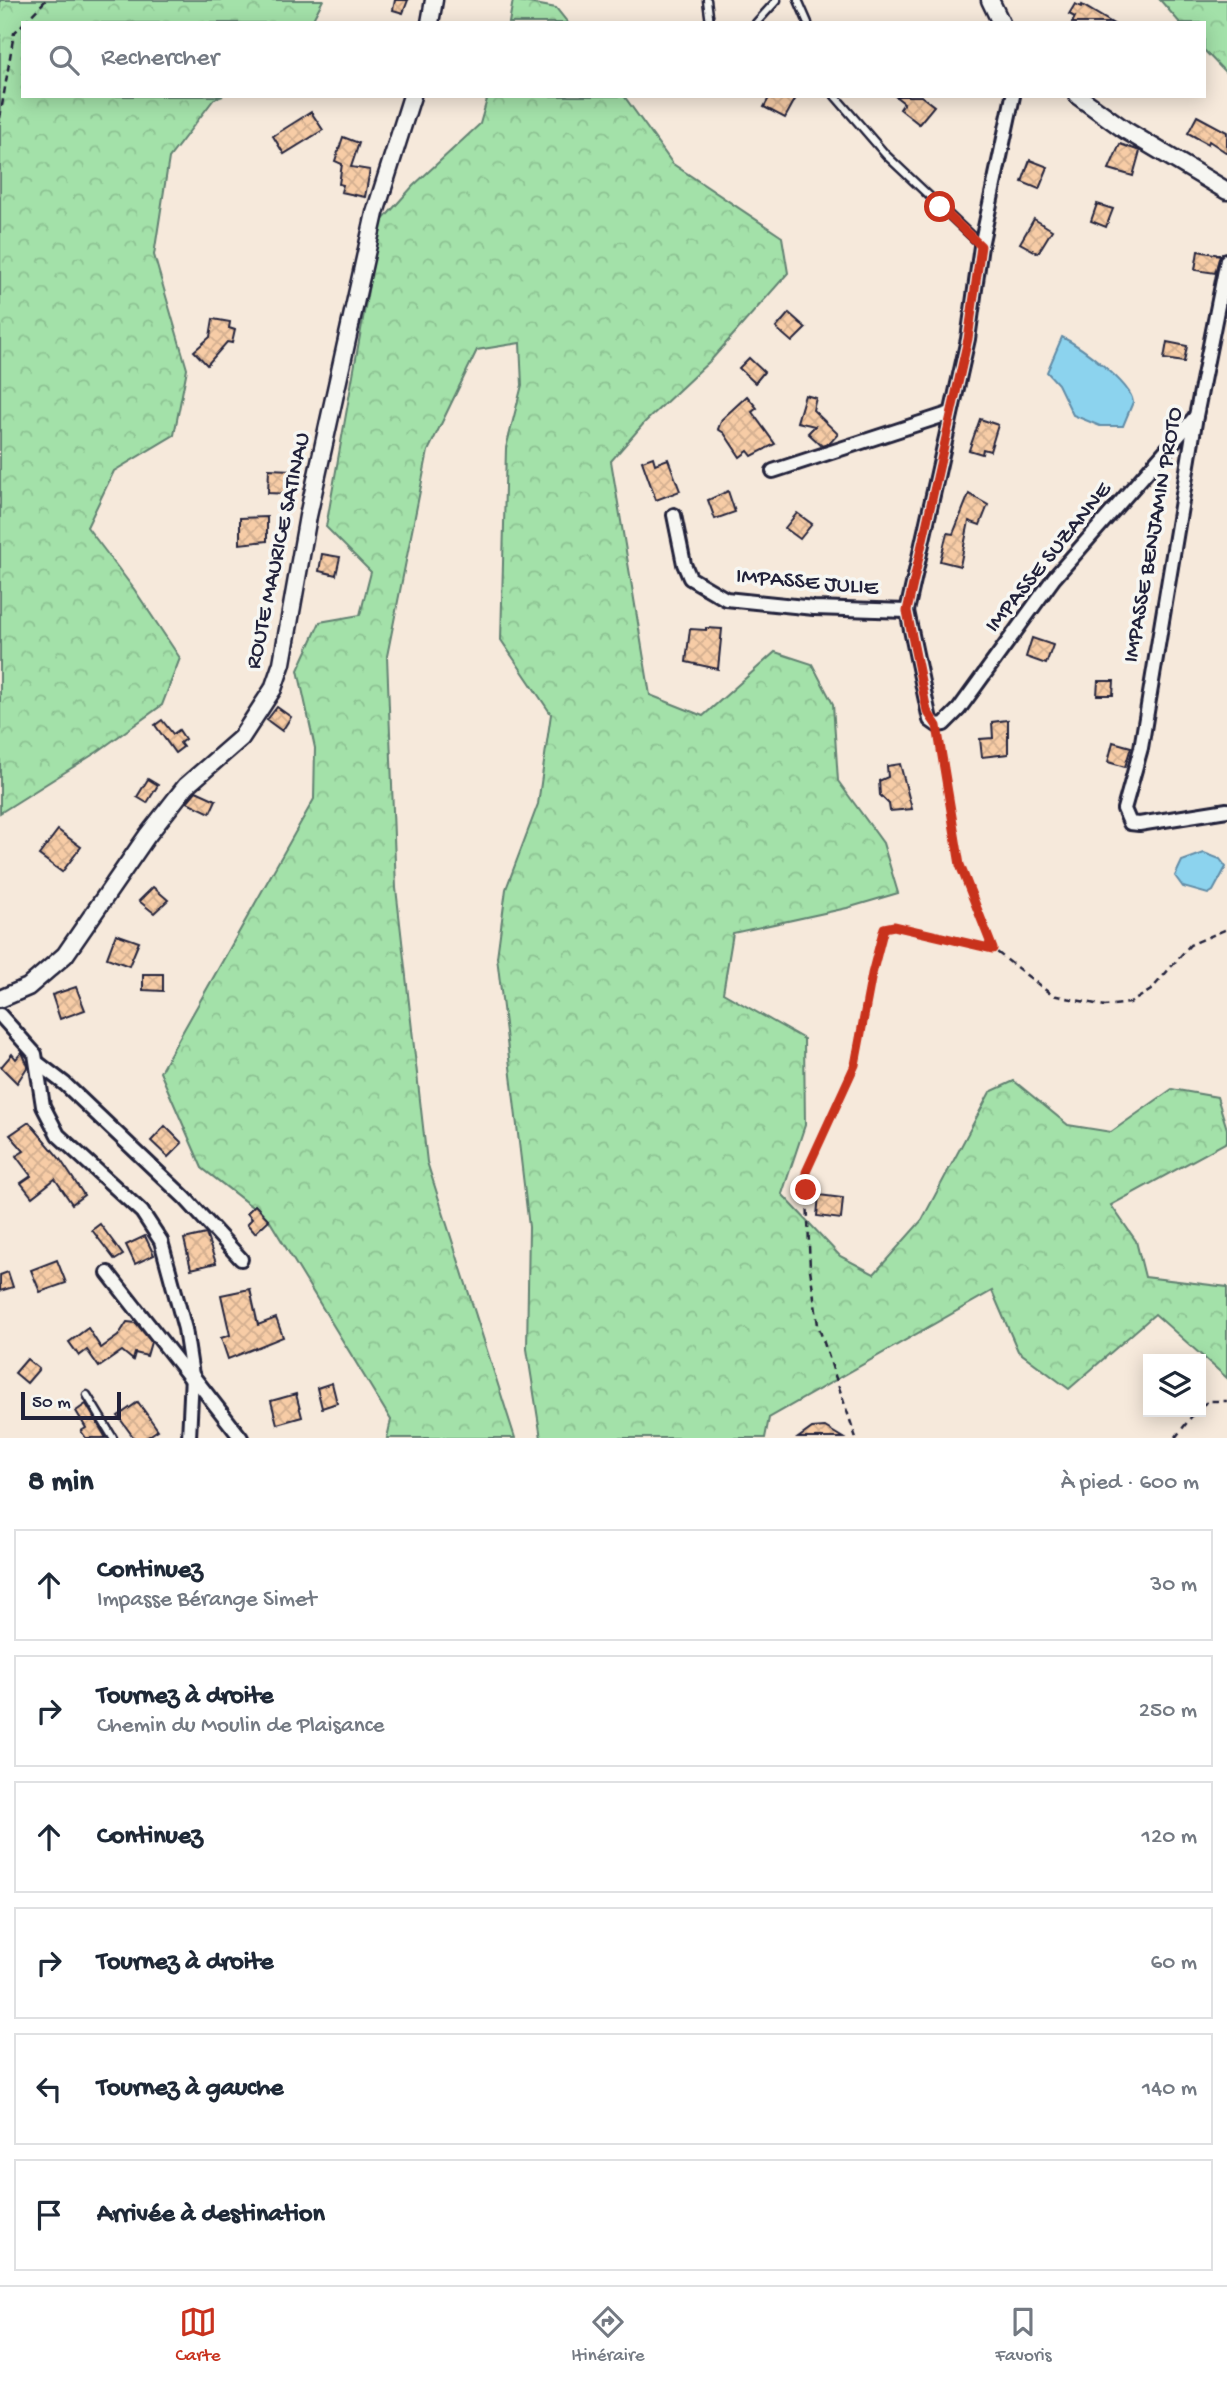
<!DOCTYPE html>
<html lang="fr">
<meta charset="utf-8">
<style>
:root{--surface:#fff;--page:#f6f6f7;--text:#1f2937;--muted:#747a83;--line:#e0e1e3;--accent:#c8321e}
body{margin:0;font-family:"Gochi Hand",sans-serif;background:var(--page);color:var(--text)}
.controls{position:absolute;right:21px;bottom:21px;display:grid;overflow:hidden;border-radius:0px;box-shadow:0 4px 18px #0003}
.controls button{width:63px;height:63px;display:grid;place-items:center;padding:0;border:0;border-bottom:2px solid var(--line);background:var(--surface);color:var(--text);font:35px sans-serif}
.scale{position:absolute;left:21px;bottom:18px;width:100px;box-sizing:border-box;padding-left:7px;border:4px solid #22223b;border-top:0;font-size:19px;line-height:24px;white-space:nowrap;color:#22223b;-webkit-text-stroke:5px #f6f6f2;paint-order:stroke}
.stop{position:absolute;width:21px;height:21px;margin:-16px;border:5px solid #c8321e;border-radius:50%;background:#fff}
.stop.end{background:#c8321e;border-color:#fff;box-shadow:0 2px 7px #0008}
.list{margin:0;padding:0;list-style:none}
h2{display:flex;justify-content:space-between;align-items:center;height:91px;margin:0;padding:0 28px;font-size:30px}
h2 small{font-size:23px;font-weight:400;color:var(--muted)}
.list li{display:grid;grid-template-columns:46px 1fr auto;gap:21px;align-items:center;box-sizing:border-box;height:112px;margin:0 14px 14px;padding:0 14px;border:2px solid var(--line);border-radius:0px}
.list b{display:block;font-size:26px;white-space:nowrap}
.list p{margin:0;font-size:23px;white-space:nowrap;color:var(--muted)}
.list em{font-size:23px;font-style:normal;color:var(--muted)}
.icon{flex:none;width:38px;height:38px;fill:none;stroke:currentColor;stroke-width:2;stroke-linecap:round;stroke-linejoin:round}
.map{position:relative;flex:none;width:1227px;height:1438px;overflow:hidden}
.search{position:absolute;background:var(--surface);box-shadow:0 4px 18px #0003;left:21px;right:21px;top:21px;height:77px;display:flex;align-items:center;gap:18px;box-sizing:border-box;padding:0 24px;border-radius:0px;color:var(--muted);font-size:26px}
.sheet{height:847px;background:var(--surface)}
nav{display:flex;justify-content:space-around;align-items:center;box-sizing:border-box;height:98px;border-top:2px solid var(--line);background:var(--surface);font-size:19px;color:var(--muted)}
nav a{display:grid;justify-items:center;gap:4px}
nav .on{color:var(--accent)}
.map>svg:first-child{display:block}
.forest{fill:url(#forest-crowns);stroke:#628272;stroke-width:2}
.water{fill:#8cd3ee;stroke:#628ca6;stroke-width:2}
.building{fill:url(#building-cross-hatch);stroke:#22223b;stroke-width:2}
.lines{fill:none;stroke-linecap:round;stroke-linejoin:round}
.lane-casing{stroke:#22223b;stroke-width:11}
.street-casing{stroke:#22223b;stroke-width:18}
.secondary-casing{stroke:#22223b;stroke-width:21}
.path{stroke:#22223b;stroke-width:2.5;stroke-dasharray:7 5;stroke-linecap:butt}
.lane{stroke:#f6f6f2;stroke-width:6}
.street{stroke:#f6f6f2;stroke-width:12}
.secondary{stroke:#f6f6f2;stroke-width:16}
.route{stroke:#c8321e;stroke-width:9}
.labels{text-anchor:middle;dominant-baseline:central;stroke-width:7;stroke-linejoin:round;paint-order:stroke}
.street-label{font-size:23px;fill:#22223b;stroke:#f6f6f2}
</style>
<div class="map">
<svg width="1227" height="1438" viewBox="0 0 1227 1438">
<defs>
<pattern id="forest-crowns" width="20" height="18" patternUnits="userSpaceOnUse" patternTransform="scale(1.75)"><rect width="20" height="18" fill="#a3e1a9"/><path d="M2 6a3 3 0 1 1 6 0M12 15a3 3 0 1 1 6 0" fill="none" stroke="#8cc192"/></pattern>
<pattern id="building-cross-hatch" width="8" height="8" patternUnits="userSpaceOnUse" patternTransform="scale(1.75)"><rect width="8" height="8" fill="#f7cca6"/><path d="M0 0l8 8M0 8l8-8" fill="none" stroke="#d3af90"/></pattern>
</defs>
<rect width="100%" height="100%" fill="#f6e9db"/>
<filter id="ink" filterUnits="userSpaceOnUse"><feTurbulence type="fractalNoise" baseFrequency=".0143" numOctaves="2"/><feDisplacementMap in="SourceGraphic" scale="14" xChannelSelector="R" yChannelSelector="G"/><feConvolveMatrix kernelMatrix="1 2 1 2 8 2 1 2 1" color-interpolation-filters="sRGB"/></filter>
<g filter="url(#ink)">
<g class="forest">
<path d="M0,0H323L311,23H23V96H223L214,99L169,158L154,255L187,369L174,435L114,471L87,527L134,589L180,658L162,705L97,752L0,813Z"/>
<path d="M513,0L556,8L568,23H509Z"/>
<path d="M1160,0H1227V74L1204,50V23H1180Z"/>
<path d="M488,96H624L673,164L782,237L788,273L712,359L645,422L611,461L650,695L703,716L775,652L812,664L833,704L838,781L883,843L898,893L847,908L733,933L723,993L804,1039L805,1125L782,1194L840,1256L874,1274L922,1220L990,1092L1014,1081L1068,1125L1111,1132L1172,1089L1217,1097L1227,1129V1142L1111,1205L1136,1241L1145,1277L1227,1287V1378L1155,1314L1069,1389L1018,1351L992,1291L769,1418L765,1438H541L527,1349L529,1227L497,957L506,889L538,804L551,714L501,640L506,448L522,385L520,343L477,350L428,451L387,656L396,888L427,1162L515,1438H387L391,1420L269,1220L202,1168L160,1072L314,799L315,748L298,670L320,622L360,615L371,572L326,527L380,223L413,186L480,124Z"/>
</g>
<g class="water">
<path d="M1062,337C1080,346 1131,383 1133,402L1123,426H1100L1073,415L1058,384L1047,372Z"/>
<path d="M1204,853L1220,859L1226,867L1213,891L1208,894L1183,887L1175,876L1182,861Z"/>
</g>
<g class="building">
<path d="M395,0H408L403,13L393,10Z"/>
<path d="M1075,4L1081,7L1082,5L1112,23H1072L1075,17L1069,14Z"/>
<path d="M770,96H797L785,118L764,107Z"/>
<path d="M895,96H921L934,106L919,124L900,109L904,103Z"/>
<path d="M311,112L323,130L284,154L273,136Z"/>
<path d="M1197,116L1227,132V153L1209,141L1208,144L1188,133Z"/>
<path d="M343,137L359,143L351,167L370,170L365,197L341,192L343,185L339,184L342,164L335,161Z"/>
<path d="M1120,144L1140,151L1133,176L1109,169Z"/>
<path d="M1030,160L1048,167L1039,189L1022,182Z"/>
<path d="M1097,204L1113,209L1106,227L1091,221Z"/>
<path d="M1034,219L1052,230L1038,253L1020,243Z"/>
<path d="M1198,251L1220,255L1215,273L1195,270Z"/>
<path d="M789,313L806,328L792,342L776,328Z"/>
<path d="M213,319L230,322L229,328L235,330L232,343L227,342L207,365L194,351L210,337Z"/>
<path d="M1167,342L1187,346L1184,362L1164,359Z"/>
<path d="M749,358L764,372L755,383L739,368Z"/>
<path d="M805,395L816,398L813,410L838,434L830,443L822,446L808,433L815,426L797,422Z"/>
<path d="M747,396L757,408L752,412L775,444L752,456L748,451L740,457L724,433L718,429L722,419Z"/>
<path d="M980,419L998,425L990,451L983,449L982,454L969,450Z"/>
<path d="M653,457L655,464L668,459L680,491L656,500L642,461Z"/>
<path d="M269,469L291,470L290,494L268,493Z"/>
<path d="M728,491L735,512L715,519L708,500Z"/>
<path d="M969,494L988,505L980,525L969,521L960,566L940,561L947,533L953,534Z"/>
<path d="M797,513L812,524L800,539L785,528Z"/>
<path d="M267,517V541L240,544V518Z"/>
<path d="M322,554L340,557L336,575L319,571Z"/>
<path d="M706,628L722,629L718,669L686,662L690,629L706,630Z"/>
<path d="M1032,638L1053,645L1046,664L1026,657Z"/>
<path d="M1098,681H1114L1113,695H1097Z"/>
<path d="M277,707L291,717L282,731L267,720Z"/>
<path d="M162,720L173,734L179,730L185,739L180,743L183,747L175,753L155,725Z"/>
<path d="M1008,720V754L982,757L980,739L993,738L992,722Z"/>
<path d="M1113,742L1131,747L1125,767L1108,762Z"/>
<path d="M900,764L912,809L890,811L889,804L880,795L879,781L888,777L887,766Z"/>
<path d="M148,779L158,785L147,803L137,797Z"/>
<path d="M196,791L216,800L210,813L187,802Z"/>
<path d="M58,830L81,847L62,872L39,855Z"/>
<path d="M153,887L168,900L154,913L139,901Z"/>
<path d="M116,934L139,942L129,966L107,958Z"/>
<path d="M143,974H163V991L143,990Z"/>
<path d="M76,987L85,1010L60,1019L52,995Z"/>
<path d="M22,1052L28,1066L17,1083L1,1067L12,1054L16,1059Z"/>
<path d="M29,1122L60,1159L84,1195L72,1204L55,1179L32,1197L21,1183L31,1176L16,1156L24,1151L10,1135Z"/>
<path d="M165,1126L182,1143L168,1157L151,1141Z"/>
<path d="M819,1195L843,1198L841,1219L817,1216Z"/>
<path d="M255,1205L269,1220L255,1233L247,1224L252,1219L247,1213Z"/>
<path d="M100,1224L123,1255L115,1260L92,1230Z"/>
<path d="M206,1234L216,1263L191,1269L184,1239Z"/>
<path d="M145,1236L154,1255L135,1264L126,1245Z"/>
<path d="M57,1260L66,1283L40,1292L31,1270Z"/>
<path d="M8,1272L13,1287L0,1291V1275Z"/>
<path d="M250,1289L258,1325L276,1318L283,1337L228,1359L221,1338L230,1335L221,1295Z"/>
<path d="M127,1322L136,1323L151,1342L147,1356L135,1353L133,1360L122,1351L99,1367L87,1350L79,1356L69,1342L88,1328L101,1348L118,1336Z"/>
<path d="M27,1359L39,1369L27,1383L15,1373Z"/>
<path d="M332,1383L337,1403L322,1408L317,1388Z"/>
<path d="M296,1394L302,1417L277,1424L271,1401Z"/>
<path d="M138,1402L158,1430L146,1438H134L118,1416Z"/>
<path d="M86,1404L106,1438H86L81,1431L86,1428L76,1411Z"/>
<path d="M825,1427L843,1438H798L812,1428Z"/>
</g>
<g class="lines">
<defs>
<g id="lane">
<path d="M707,0L710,23"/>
<path d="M798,0L808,23"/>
<path d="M756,23L777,0"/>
<path d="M835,96L886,155L980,244"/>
<path d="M87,1395L113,1438"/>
</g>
<g id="street">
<path d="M1013,96L981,246L968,339L907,611L930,720L937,725L944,724L959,709L1054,578L1196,416"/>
<path d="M1227,260L1196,416L1141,748L1124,809L1130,823L1139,824L1227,810"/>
<path d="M773,471L951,413"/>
<path d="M674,515L684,564L690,578L726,599L814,608L907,611"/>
<path d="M0,1015L35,1054L43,1106L58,1135L142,1212L161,1241L185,1329L192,1375L189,1438"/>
<path d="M39,1064L65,1084L185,1198L241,1259"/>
<path d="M108,1273L192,1380"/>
<path d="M192,1375L241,1438"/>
</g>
<g id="secondary">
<path d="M990,0L1001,23"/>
<path d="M430,23L434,0"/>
<path d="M1078,96L1125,130L1227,191"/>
<path d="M0,999L28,987L65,955L147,836L186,786L241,738L273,689L282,663L308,516L375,213L412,96"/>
</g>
</defs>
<use href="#lane" class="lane-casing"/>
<use href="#street" class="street-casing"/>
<use href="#secondary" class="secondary-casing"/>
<g class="path">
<path d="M24,23L46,0"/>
<path d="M0,118L14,33L23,24"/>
<path d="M939,737L960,865L993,949"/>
<path d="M1201,1406L1209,1401H1227"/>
<path d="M856,1438L818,1325L810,1269L806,1172L855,1065L871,974L884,928L894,926L993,949L1052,995L1105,1006L1130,1003L1151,990L1190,945L1227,929"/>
<path d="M1175,1438L1195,1412"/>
</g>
<use href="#lane" class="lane"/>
<use href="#street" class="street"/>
<use href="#secondary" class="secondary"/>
</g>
</g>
<g class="lines" filter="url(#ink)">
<path class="route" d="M806,1190V1172L855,1065L872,974L884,928L894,926L993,949L960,865L937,726L927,711L907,611L968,339L981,246L940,207"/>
</g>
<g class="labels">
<g class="street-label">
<text transform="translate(1154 535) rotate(-80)">IMPASSE BENJAMIN PROTO</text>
<text transform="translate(279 551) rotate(-78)">ROUTE MAURICE SATINAU</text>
<text transform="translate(1049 558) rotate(-51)">IMPASSE SUZANNE</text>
<text transform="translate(807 583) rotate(5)">IMPASSE JULIE</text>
</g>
</g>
</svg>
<div class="controls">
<button><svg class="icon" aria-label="layers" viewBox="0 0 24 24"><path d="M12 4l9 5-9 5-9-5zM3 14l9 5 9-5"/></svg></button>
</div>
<div class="scale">50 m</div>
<div class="stop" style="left:940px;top:207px"></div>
<div class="stop end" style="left:806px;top:1190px"></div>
<div class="search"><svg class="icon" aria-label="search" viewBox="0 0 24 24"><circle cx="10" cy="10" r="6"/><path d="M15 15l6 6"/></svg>Rechercher</div>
</div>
<section class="sheet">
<h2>8 min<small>À pied · 600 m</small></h2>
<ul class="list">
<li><svg class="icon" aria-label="ahead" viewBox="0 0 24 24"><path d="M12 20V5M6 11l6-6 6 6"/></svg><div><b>Continuez</b><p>Impasse Bérange Simet</p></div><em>30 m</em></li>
<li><svg class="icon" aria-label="right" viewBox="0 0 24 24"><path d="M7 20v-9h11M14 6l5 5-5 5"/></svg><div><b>Tournez à droite</b><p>Chemin du Moulin de Plaisance</p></div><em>250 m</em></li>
<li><svg class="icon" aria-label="ahead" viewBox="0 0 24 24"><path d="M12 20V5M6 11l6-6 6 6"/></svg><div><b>Continuez</b></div><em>120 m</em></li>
<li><svg class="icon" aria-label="right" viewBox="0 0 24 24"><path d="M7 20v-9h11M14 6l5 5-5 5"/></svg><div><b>Tournez à droite</b></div><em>60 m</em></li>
<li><svg class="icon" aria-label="left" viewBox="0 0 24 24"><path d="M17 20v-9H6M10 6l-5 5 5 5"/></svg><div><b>Tournez à gauche</b></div><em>140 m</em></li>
<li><svg class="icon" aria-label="arrive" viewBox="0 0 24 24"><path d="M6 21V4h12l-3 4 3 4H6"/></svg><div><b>Arrivée à destination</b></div></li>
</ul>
</section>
<nav>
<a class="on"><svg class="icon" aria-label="map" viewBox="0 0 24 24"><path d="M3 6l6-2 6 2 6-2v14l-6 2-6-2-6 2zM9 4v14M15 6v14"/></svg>Carte</a>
<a><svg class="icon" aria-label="directions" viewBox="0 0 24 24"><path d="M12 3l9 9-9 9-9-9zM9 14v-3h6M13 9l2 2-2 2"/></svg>Itinéraire</a>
<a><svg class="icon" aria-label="saved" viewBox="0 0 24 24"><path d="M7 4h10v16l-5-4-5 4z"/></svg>Favoris</a>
</nav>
